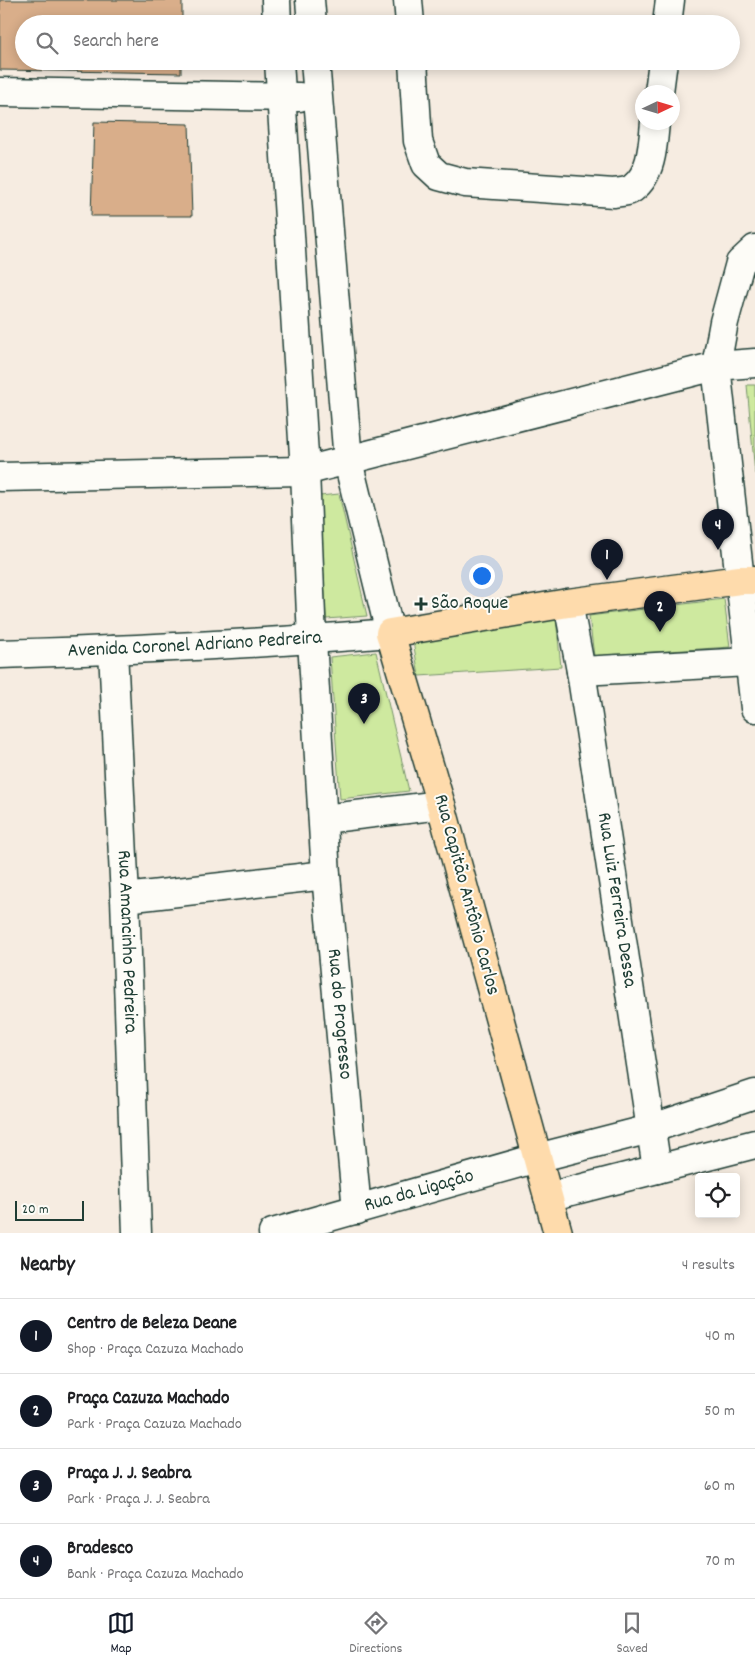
<!DOCTYPE html>
<meta charset="utf-8">
<style>
:root{--surface:#fff;--page:#f6f6f6;--text:#202124;--muted:#757577;--line:#e0e0e0;--accent:#111827}
body{margin:0;font-family:Dekko,sans-serif;background:var(--page);color:var(--text)}
.controls{position:absolute;right:15px;bottom:15px;display:grid;overflow:hidden;border-radius:5px;box-shadow:0 2px 12px #0003}
.controls button{width:45px;height:45px;display:grid;place-items:center;padding:0;border:0;border-bottom:1px solid var(--line);background:var(--surface);color:var(--text);font:25px sans-serif}
.compass{position:absolute;left:635px;top:85px;width:45px;height:45px;border-radius:50%;background:var(--surface);box-shadow:0 2px 12px #0003;rotate:86deg}
.scale{position:absolute;left:15px;bottom:12px;width:69px;box-sizing:border-box;padding-left:5px;border:2px solid #1f3d34;border-top:0;font-size:14px;line-height:18px;white-space:nowrap;color:#1f3d34;-webkit-text-stroke:4px #fdfcf7;paint-order:stroke}
.you{position:absolute;left:481px;top:575px;width:18px;height:18px;margin:-12px;border:4px solid #fff;border-radius:50%;background:#1a73e8;box-shadow:0 0 0 8px #1a73e833}
.badge{display:grid;place-items:center;width:32px;height:32px;border-radius:50%;background:var(--accent);color:#fff;font-size:16px;font-weight:700}
.pin{position:absolute;translate:-50% -41px;filter:drop-shadow(0 1px 2px #0008)}
.pin::after{content:'';position:absolute;top:26px;width:18px;height:15px;background:inherit;clip-path:polygon(0 0,100% 0,50% 100%)}
.list{margin:0;padding:0;list-style:none}
h2{display:flex;justify-content:space-between;align-items:center;height:65px;margin:0;padding:0 20px;font-size:21px}
h2 small{font-size:16px;font-weight:400;color:var(--muted)}
.list li{display:grid;grid-template-columns:32px 1fr auto;gap:15px;align-items:center;box-sizing:border-box;height:75px;padding:0 20px;border-top:1px solid var(--line)}
.list b{display:block;font-size:19px;white-space:nowrap}
.list p{margin:0;font-size:16px;white-space:nowrap;color:var(--muted)}
.list em{font-size:16px;font-style:normal;color:var(--muted)}
.icon{flex:none;width:28px;height:28px;fill:none;stroke:currentColor;stroke-width:2;stroke-linecap:round;stroke-linejoin:round}
.map{position:relative;flex:none;width:755px;height:1233px;overflow:hidden}
.search{position:absolute;background:var(--surface);box-shadow:0 2px 12px #0003;left:15px;right:15px;top:15px;height:55px;display:flex;align-items:center;gap:12px;box-sizing:border-box;padding:0 18px;border-radius:28px;color:var(--muted);font-size:19px}
.sheet{height:365px;background:var(--surface)}
nav{display:flex;justify-content:space-around;align-items:center;box-sizing:border-box;height:70px;border-top:1px solid var(--line);background:var(--surface);font-size:14px;color:var(--muted)}
nav a{display:grid;justify-items:center;gap:2px}
nav .on{color:var(--accent)}
.map>svg:first-child{display:block}
.green{fill:#cee99f;stroke:#76936a}
.building{fill:#d9ae8a;stroke:#1f3d34}
.lines{fill:none;stroke-linecap:round;stroke-linejoin:round}
.street-casing{stroke:#1f3d34;stroke-width:31}
.secondary-casing{stroke:#1f3d34;stroke-width:31}
.primary-casing{stroke:#1f3d34;stroke-width:31}
.street{stroke:#fdfcf7;stroke-width:28}
.secondary{stroke:#fdfcf7;stroke-width:28}
.primary{stroke:#fedbac;stroke-width:28}
.poi-dot{fill:#1f3d34;stroke:#fdfcf7;stroke-width:2}
.labels{text-anchor:middle;dominant-baseline:central;stroke-width:4;stroke-linejoin:round;paint-order:stroke}
.poi-label{font-size:20px;fill:#1f3d34;stroke:#fdfcf7;text-anchor:start}
.street-label{font-size:20px;fill:#1f3d34;stroke:#fdfcf7}
</style>
<div class="map">
<svg width="755" height="1233" viewBox="0 0 755 1233">
<rect width="100%" height="100%" fill="#f6ece1"/>
<filter id="ink" filterUnits="userSpaceOnUse"><feTurbulence type="fractalNoise" baseFrequency=".02" numOctaves="2"/><feDisplacementMap in="SourceGraphic" scale="10" xChannelSelector="R" yChannelSelector="G"/><feConvolveMatrix kernelMatrix="1 2 1 2 8 2 1 2 1" color-interpolation-filters="sRGB"/></filter>
<g filter="url(#ink)">
<g class="green">
<path d="M747,385H755V474Z"/>
<path d="M339,494L367,616L326,619L320,496Z"/>
<path d="M724,599L730,647L594,656L589,616Z"/>
<path d="M556,618L561,667L419,676L413,641Z"/>
<path d="M376,652L409,791L340,799L330,657Z"/>
</g>
<g class="building">
<path d="M0,0H182V24H24V61H181V73L0,70Z"/>
<path d="M94,122L189,124L192,216H91Z"/>
</g>
<g class="lines">
<defs>
<g id="street">
<path d="M276,0L277,24"/>
<path d="M310,0L312,24"/>
<path d="M408,0L410,24"/>
<path d="M667,24L670,0"/>
<path id="s1" d="M279,61L305,471L312,640L326,875L357,1210"/>
<path d="M315,61L348,461L390,633"/>
<path d="M413,61L418,141L426,164L439,176L465,183L614,193C620,192 629,192 633,188C652,174 653,144 655,122"/>
<path d="M0,92L299,97"/>
<path d="M659,92L663,61"/>
<path d="M0,477L305,471L716,366L724,322L740,263L755,249"/>
<path d="M740,580L755,708"/>
<path id="s2" d="M568,603L581,671L657,1169"/>
<path id="s3" d="M113,650L125,898L137,1233"/>
<path d="M581,671L749,662"/>
<path d="M323,819L441,805"/>
<path d="M125,898L326,875"/>
<path d="M548,1197L755,1144"/>
<path id="s4" d="M273,1233L537,1158L650,1129L755,1094"/>
</g>
<g id="secondary">
<path d="M740,580L716,366L755,363"/>
<path id="s5" d="M0,654C130,650 260,644 390,633"/>
</g>
<path id="primary" d="M558,1233L441,805L390,633L568,603L740,580H755"/>
</defs>
<use href="#street" class="street-casing"/>
<use href="#secondary" class="secondary-casing"/>
<use href="#primary" class="primary-casing"/>
<use href="#street" class="street"/>
<use href="#secondary" class="secondary"/>
<use href="#primary" class="primary"/>
</g>
</g>
<path class="poi-dot" d="M418.5 596.5h5v5h5v5h-5v5h-5v-5h-5v-5h5z"/>
<g class="labels">
<g class="poi-label">
<text x="431" y="604">São Roque</text>
</g>
<g class="street-label">
<text stroke="none"><textPath href="#s5" startOffset="195">Avenida Coronel Adriano Pedreira</textPath></text>
<text transform="translate(466 895) rotate(75)">Rua Capitão Antônio Carlos</text>
<text stroke="none"><textPath href="#s2" startOffset="301">Rua Luiz Ferreira Dessa</textPath></text>
<text stroke="none"><textPath href="#s3" startOffset="292">Rua Amancinho Pedreira</textPath></text>
<text stroke="none"><textPath href="#s1" startOffset="955">Rua do Progresso</textPath></text>
<text stroke="none"><textPath href="#s4" startOffset="152">Rua da Ligação</textPath></text>
</g>
</g>
</svg>
<div class="controls">
<button><svg class="icon" aria-label="locate" viewBox="0 0 24 24"><circle cx="12" cy="12" r="6"/><path d="M12 2v4M12 18v4M2 12h4M18 12h4"/></svg></button>
</div>
<svg class="compass" viewBox="-18 -18 36 36"><path d="M0-13l5 13h-10z" fill="#e53935"/><path d="M0 13l5-13h-10z" fill="#757577"/></svg>
<div class="scale">20 m</div>
<div class="you"></div>
<div class="pin badge" style="left:607px;top:580px">1</div>
<div class="pin badge" style="left:660px;top:632px">2</div>
<div class="pin badge" style="left:364px;top:724px">3</div>
<div class="pin badge" style="left:718px;top:550px">4</div>
<div class="search"><svg class="icon" aria-label="search" viewBox="0 0 24 24"><circle cx="10" cy="10" r="6"/><path d="M15 15l6 6"/></svg>Search here</div>
</div>
<section class="sheet">
<h2>Nearby<small>4 results</small></h2>
<ul class="list">
<li><span class="badge">1</span><div><b>Centro de Beleza Deane</b><p>Shop · Praça Cazuza Machado</p></div><em>40 m</em></li>
<li><span class="badge">2</span><div><b>Praça Cazuza Machado</b><p>Park · Praça Cazuza Machado</p></div><em>50 m</em></li>
<li><span class="badge">3</span><div><b>Praça J. J. Seabra</b><p>Park · Praça J. J. Seabra</p></div><em>60 m</em></li>
<li><span class="badge">4</span><div><b>Bradesco</b><p>Bank · Praça Cazuza Machado</p></div><em>70 m</em></li>
</ul>
</section>
<nav>
<a class="on"><svg class="icon" aria-label="map" viewBox="0 0 24 24"><path d="M3 6l6-2 6 2 6-2v14l-6 2-6-2-6 2zM9 4v14M15 6v14"/></svg>Map</a>
<a><svg class="icon" aria-label="directions" viewBox="0 0 24 24"><path d="M12 3l9 9-9 9-9-9zM9 14v-3h6M13 9l2 2-2 2"/></svg>Directions</a>
<a><svg class="icon" aria-label="saved" viewBox="0 0 24 24"><path d="M7 4h10v16l-5-4-5 4z"/></svg>Saved</a>
</nav>
